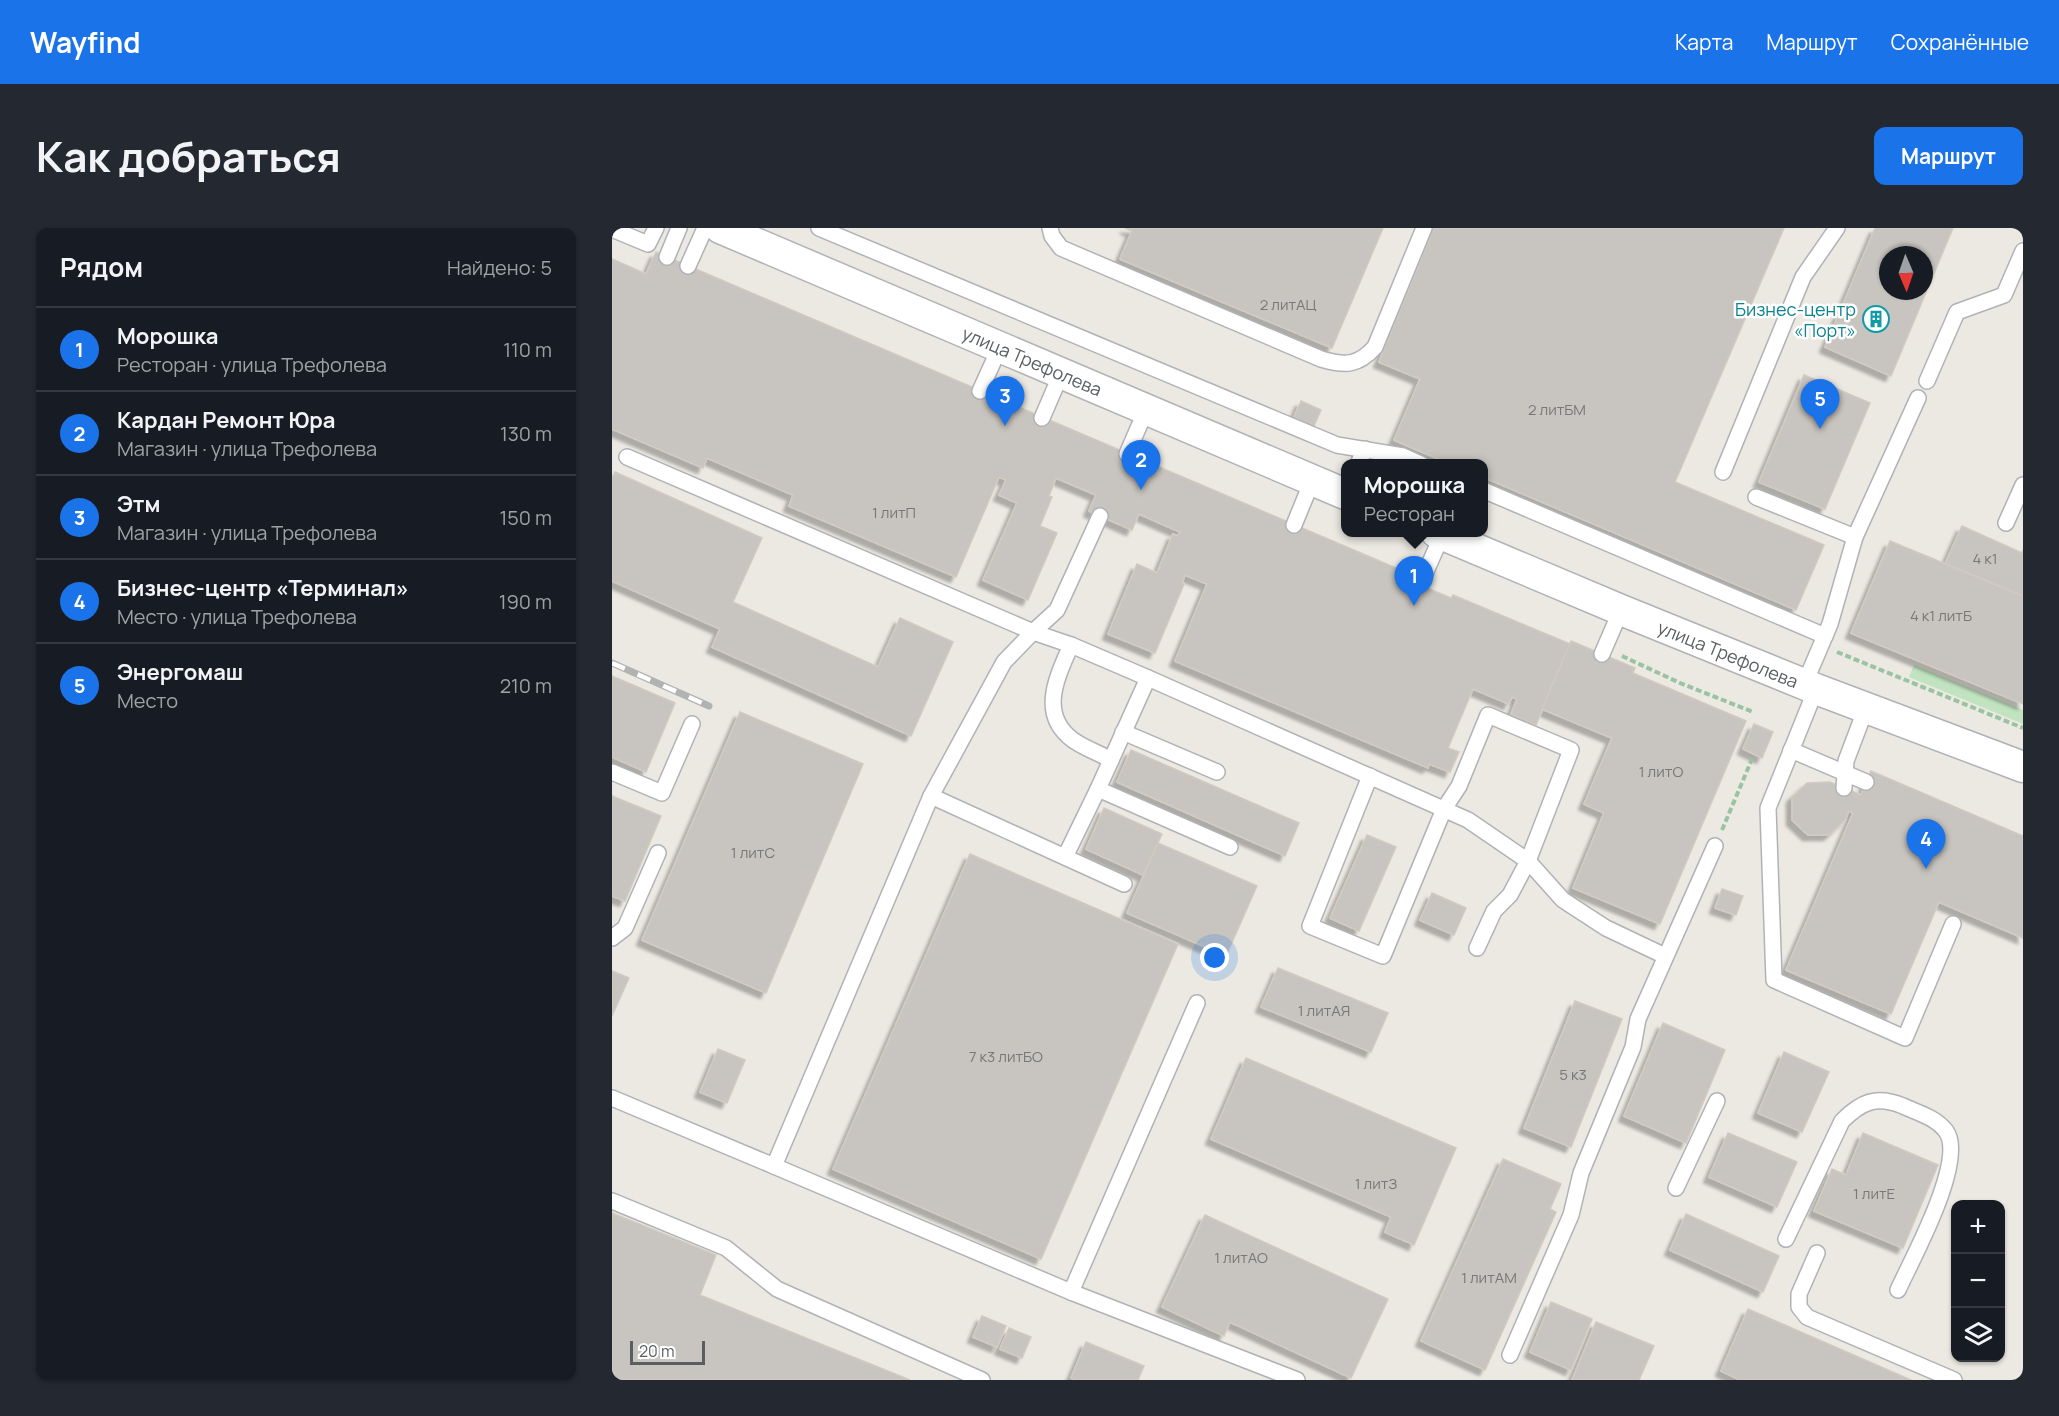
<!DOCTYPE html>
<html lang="ru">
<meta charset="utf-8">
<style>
:root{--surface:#171b24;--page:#242831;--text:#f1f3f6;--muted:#9ea1a6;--line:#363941;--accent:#1a73e8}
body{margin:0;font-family:Manrope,sans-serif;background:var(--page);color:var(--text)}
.controls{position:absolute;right:18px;bottom:18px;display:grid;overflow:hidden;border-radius:12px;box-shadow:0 2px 4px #0004}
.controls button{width:54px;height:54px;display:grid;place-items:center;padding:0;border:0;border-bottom:2px solid var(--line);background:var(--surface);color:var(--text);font:30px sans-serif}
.compass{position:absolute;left:1267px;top:18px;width:54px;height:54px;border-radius:50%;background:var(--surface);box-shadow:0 2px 4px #0004;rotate:178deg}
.scale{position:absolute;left:18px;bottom:15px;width:75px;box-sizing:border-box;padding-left:6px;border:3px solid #5a5e62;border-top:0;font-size:16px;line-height:21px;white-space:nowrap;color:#5a5e62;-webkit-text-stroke:4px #fff;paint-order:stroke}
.you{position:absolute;left:603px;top:730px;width:21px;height:21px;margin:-15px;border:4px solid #fff;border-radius:50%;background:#1a73e8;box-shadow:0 0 0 9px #1a73e833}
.badge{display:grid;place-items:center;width:39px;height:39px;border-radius:50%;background:var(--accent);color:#fff;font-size:20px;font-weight:700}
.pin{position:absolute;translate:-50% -50px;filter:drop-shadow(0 2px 3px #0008)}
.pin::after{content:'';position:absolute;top:32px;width:21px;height:18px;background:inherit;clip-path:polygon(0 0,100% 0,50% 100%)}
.popup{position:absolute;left:729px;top:231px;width:147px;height:78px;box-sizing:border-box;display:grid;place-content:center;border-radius:12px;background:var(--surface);filter:drop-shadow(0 2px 4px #0005);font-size:20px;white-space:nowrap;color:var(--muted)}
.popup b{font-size:22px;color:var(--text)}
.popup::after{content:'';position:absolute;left:50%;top:100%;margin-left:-12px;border:12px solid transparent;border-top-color:var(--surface)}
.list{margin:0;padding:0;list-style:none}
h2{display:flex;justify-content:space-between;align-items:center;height:78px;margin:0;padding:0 24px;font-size:26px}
h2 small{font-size:20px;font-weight:400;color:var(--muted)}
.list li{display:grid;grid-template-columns:39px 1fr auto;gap:18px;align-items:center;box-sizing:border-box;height:84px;padding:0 24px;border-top:2px solid var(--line)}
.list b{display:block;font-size:22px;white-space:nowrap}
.list p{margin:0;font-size:20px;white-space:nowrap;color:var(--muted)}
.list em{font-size:20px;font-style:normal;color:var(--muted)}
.icon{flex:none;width:33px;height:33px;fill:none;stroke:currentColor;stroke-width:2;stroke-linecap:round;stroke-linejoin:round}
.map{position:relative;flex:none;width:1411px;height:1152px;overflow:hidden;border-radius:12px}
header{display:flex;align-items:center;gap:36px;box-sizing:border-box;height:84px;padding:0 30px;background:var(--accent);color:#fff}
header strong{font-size:28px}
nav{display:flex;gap:33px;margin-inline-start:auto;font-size:21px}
.intro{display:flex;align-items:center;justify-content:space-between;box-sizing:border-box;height:144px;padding:0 36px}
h1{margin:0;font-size:42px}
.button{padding:15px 27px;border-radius:12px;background:var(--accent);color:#fff;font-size:21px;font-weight:700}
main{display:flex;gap:36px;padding:0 36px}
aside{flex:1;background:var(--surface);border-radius:12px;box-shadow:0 2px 4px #0004}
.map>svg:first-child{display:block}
.green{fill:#c1e3bf}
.building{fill:#c8c4bf;stroke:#d1cac0;stroke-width:1.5;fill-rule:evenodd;filter:url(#shadow)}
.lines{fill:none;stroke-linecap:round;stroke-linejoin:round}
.lane-casing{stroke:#afb3b7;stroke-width:18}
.street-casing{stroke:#afb3b7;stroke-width:33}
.path{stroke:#99c3a2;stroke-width:4;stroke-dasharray:6 3;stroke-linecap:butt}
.lane{stroke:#fff;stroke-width:15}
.street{stroke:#fff;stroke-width:30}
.rail-casing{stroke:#b1b2b2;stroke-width:7}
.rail{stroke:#fff;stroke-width:4.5;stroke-dasharray:14;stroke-linecap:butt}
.labels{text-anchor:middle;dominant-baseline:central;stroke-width:5;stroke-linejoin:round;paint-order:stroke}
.number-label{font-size:15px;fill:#767879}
.culture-label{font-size:18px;fill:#0d838f;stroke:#fff;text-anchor:end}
.street-label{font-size:18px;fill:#5a5e62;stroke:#fff}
</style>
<header>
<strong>Wayfind</strong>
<nav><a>Карта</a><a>Маршрут</a><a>Сохранённые</a></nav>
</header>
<div class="intro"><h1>Как добраться</h1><a class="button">Маршрут</a></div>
<main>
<aside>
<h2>Рядом<small>Найдено: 5</small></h2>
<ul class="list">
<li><span class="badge">1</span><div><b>Морошка</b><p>Ресторан · улица Трефолева</p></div><em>110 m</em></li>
<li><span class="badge">2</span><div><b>Кардан Ремонт Юра</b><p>Магазин · улица Трефолева</p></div><em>130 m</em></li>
<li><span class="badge">3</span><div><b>Этм</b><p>Магазин · улица Трефолева</p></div><em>150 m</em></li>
<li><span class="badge">4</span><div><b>Бизнес-центр «Терминал»</b><p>Место · улица Трефолева</p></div><em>190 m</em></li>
<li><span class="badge">5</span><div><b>Энергомаш</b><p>Место</p></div><em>210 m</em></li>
</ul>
</aside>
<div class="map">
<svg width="1411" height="1152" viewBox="0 0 1411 1152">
<defs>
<filter id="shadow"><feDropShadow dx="-5.5" dy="5.5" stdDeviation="1.5" flood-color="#0004"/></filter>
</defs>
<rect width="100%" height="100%" fill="#ece9e2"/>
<path class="green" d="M1302,437L1411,482V496L1297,449Z"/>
<g class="building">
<path d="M513,0H771L720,120L508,31L520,3Z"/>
<path d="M822,0H1172L1063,254L1212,317L1184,382L871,249V236H838L782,212L808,151L767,134Z"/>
<path d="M1263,0H1341L1279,148L1213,119ZM1276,27H1312V63H1276Z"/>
<path d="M44,24L798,346L796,351L808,357L839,370L841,367L958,416L924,497L899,486L905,471L900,469L897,476L861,461L836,520L847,524L838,544L817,536L816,540L563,433L595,356L573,347L570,355L572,356L543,425L496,406L525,336L545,345L561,306L566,308L568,304L527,286L520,302L488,288L477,283L484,267L444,250L437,268L440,269L428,298L445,305L416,372L371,352L405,275L387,267L394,252L387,249L344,349L177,278L181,267L95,230L91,240L0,201V31L34,46Z"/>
<path d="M1192,147L1258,175L1213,281L1147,254Z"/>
<path d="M689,173L709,182L701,200L681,191Z"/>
<path d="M3,244L150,310L121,374L266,439L288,390L341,414L299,508L100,419L108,401L0,353V250Z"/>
<path d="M1350,298L1410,325L1411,322V368L1333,336Z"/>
<path d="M1278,313L1411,368V476L1239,405Z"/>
<path d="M959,413L1023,440L1021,445L1134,493L1048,696L961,660L992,585L972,576L1000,510L930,481Z"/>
<path d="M0,448L63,475L34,544L0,529Z"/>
<path d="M128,484L251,536L154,765L30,712Z"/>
<path d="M1142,496L1161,504L1150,530L1131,521Z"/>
<path d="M519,522L687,595L673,628L505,554Z"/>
<path d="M1259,543L1411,608V710L1327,674L1279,786L1174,742L1241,585L1237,583L1233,592L1217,607H1196L1180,592V569L1195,555L1218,554L1249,567Z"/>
<path d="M0,568L49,588L13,673L0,668Z"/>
<path d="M492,580L550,606L531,647L474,621Z"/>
<path d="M755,607L784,619L747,703L718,690Z"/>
<path d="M546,615L645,658L614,728L515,685Z"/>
<path d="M358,626L566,716L429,1031L221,941Z"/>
<path d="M1110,661L1131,668L1124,687L1103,680Z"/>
<path d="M820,665L854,680L842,707L808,692Z"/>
<path d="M666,740L776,785L759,824L649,779Z"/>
<path d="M0,743L17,750L0,788Z"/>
<path d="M963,773L1010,791L959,919L912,900Z"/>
<path d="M1051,795L1113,822L1074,915L1012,888Z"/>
<path d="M106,821L133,832L115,875L88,864Z"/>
<path d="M1172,824L1217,844L1190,904L1146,885Z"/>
<path d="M634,830L844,920L802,1017L773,1004L779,989L599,911Z"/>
<path d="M1116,905L1185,934L1165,979L1097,949Z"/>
<path d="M1251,905L1326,937L1291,1020L1202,983L1220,941L1234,947Z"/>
<path d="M891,931L949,956L938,981L944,984L873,1142L809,1113Z"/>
<path d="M0,985L104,1027L88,1067L298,1152H0Z"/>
<path d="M1074,986L1167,1028L1151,1064L1058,1022Z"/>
<path d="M593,987L776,1071L739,1150L618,1094L612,1108L550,1079Z"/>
<path d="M939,1074L980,1091L959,1142L918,1124Z"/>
<path d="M1136,1081L1299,1152H1128L1109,1143Z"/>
<path d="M370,1088L394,1098L385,1119L361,1109Z"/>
<path d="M984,1094L1042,1118L1027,1152H960Z"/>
<path d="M397,1100L419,1109L410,1130L388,1121Z"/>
<path d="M474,1114L532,1138L526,1152H463L459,1150Z"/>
</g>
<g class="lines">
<defs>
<g id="lane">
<path d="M207,0L725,217L791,228L809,236"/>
<path d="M438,0L440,8L449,20L709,131C733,138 746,138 763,119L812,0"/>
<path d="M0,1L36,16L44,0"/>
<path d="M55,29L67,0"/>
<path d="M76,38L93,0"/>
<path d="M1315,153L1345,84L1392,67L1411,23"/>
<path d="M368,163L388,119"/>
<path d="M430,190L449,146"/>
<path d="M515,226L534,182"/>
<path d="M15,229L421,404L459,417L536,450L856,592L916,633L951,672L994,700L1053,728"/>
<path d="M746,236L753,221"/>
<path d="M1111,244L1191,49L1225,0"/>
<path d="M871,262L1213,408"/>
<path d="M1144,269L1243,309"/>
<path d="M1394,295L1411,257"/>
<path d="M682,297L700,253"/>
<path d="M808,357L830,307"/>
<path d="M459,417C445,449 426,486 461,512C472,520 487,525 499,532"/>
<path d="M990,426L1009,382"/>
<path d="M1192,457L1218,396L1243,309L1306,170"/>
<path d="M1204,461L1156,580L1162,752L1293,810L1341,696"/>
<path d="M511,504L605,544"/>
<path d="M1179,522L1254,554"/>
<path d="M0,544L50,565L80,496"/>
<path d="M758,548L698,698L771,728L832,581L847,558L876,487L959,522L916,633L898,667L882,683L865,720"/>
<path d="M1232,560L1234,533L1254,480"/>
<path d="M486,561L618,619"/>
<path d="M319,568L512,656"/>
<path d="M453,629L486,561L536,450"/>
<path d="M0,710L13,700L46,625"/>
<path d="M0,870L162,938L319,568L392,434L421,404L445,382L488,288"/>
<path d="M162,938L459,1064L685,1152"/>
<path d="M1064,960L1105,873"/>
<path d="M0,973L114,1020L165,1061L370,1152"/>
<path d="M1174,1011L1230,893C1249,874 1264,867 1291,878C1306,885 1323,889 1334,903C1355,932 1300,1031 1286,1062"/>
<path d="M1205,1025L1187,1066V1079L1195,1089L1342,1152"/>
<path d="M459,1064L585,775"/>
<path d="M898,1127L959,987L969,945L1021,819L1026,791L1103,618"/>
</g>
<g id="street">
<path d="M108,0L733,266"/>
<path d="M824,304L1009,382L1204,461L1411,539"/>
</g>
</defs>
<use href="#lane" class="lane-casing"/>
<use href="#street" class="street-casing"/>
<g class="path">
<path d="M1225,424L1411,500"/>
<path d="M1010,428L1068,455L1141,484"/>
<path d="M1110,602L1140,531"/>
</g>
<use href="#lane" class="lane"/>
<use href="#street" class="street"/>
<defs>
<path id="rail" d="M0,435L97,478"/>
</defs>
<use href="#rail" class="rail-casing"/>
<use href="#rail" class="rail"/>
</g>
<defs>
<symbol id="building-ring" viewBox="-11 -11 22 22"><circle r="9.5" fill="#fff" stroke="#0f9aa8" stroke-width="1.5"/><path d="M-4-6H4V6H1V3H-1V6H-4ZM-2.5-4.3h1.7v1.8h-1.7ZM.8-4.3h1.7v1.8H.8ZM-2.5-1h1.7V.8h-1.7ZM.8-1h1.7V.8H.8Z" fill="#0f9aa8"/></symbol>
</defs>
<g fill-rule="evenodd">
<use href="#building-ring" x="1249" y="76" width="30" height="30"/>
</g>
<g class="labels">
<g class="number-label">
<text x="676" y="76">2 литАЦ</text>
<text x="945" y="181">2 литБМ</text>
<text x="282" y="284">1 литП</text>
<text x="1373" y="330">4 к1</text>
<text x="1329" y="387">4 к1 литБ</text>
<text x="1049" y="543">1 литО</text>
<text x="141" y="624">1 литС</text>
<text x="712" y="782">1 литАЯ</text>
<text x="394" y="828">7 к3 литБО</text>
<text x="961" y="846">5 к3</text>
<text x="764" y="955">1 литЗ</text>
<text x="1262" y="965">1 литЕ</text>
<text x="629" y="1029">1 литАО</text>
<text x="877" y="1049">1 литАМ</text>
</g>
<g class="culture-label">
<text x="1244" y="81">Бизнес-центр<tspan x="1244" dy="21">«Порт»</tspan></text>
</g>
<g class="street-label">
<text transform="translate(420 133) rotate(23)">улица Трефолева</text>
<text transform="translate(1116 426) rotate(22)">улица Трефолева</text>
</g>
</g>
</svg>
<div class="controls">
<button>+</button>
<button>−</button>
<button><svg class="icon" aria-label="layers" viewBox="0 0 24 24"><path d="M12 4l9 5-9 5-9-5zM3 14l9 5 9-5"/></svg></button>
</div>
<svg class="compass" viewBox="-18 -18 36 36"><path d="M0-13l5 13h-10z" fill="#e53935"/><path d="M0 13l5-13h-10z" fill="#9ea1a6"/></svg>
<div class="scale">20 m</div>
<div class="you"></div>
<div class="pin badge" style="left:802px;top:378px">1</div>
<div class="popup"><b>Морошка</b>Ресторан</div>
<div class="pin badge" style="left:529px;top:262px">2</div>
<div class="pin badge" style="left:393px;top:198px">3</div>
<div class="pin badge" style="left:1314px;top:641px">4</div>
<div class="pin badge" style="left:1208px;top:201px">5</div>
</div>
</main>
